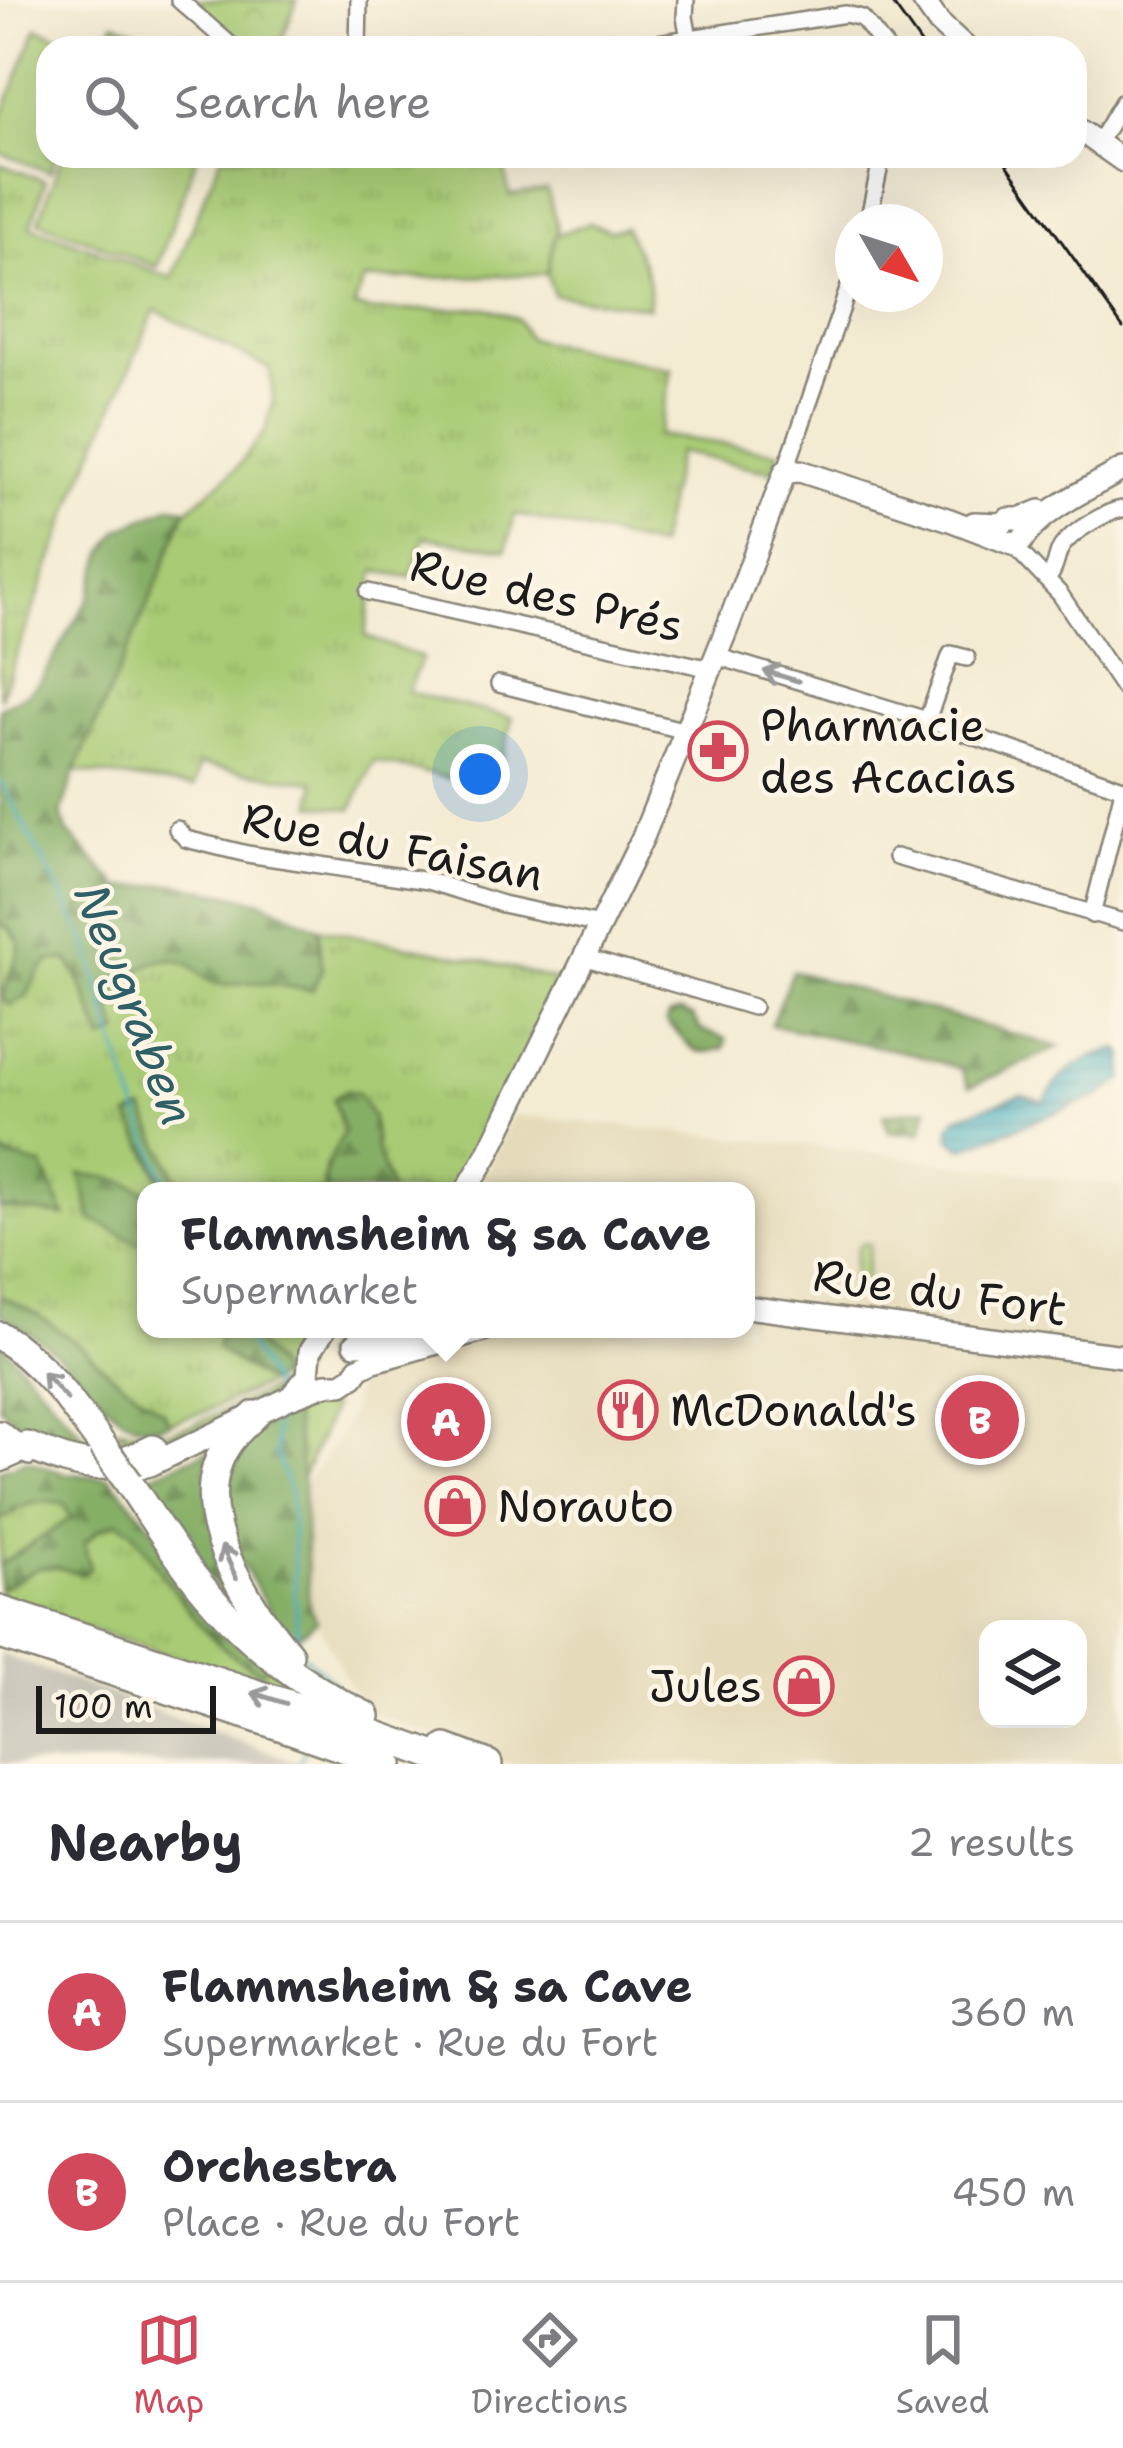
<!DOCTYPE html>
<meta charset="utf-8">
<style>
:root{--surface:#fff;--page:#f7f7f7;--text:#2b2b33;--muted:#7c7c81;--line:#e1e1e2;--accent:#d1495b}
body{margin:0;font-family:"Shantell Sans",sans-serif;background:var(--page);color:var(--text)}
.controls{position:absolute;right:36px;bottom:36px;display:grid;overflow:hidden;border-radius:24px;box-shadow:0 12px 48px #0002}
.controls button{width:108px;height:108px;display:grid;place-items:center;padding:0;border:0;border-bottom:3px solid var(--line);background:var(--surface);color:var(--text);font:60px sans-serif}
.compass{position:absolute;left:835px;top:204px;width:108px;height:108px;border-radius:50%;background:var(--surface);box-shadow:0 12px 48px #0002;rotate:129deg}
.scale{position:absolute;left:36px;bottom:30px;width:180px;box-sizing:border-box;padding-left:12px;border:6px solid #1c1c1c;border-top:0;font-size:33px;line-height:42px;white-space:nowrap;color:#1c1c1c;-webkit-text-stroke:9px #fcf5e5;paint-order:stroke}
.you{position:absolute;left:480px;top:774px;width:42px;height:42px;margin:-30px;border:9px solid #fff;border-radius:50%;background:#1a73e8;box-shadow:0 0 0 18px #1a73e833}
.badge{display:grid;place-items:center;width:78px;height:78px;border-radius:50%;background:var(--accent);color:#fff;font-size:39px;font-weight:700}
.pin{position:absolute;translate:-50% -50%;border:6px solid #fff;box-shadow:0 3px 12px #0006}
.popup{position:absolute;left:137px;top:1182px;width:618px;height:156px;box-sizing:border-box;display:grid;place-content:center;border-radius:24px;background:var(--surface);filter:drop-shadow(0 3px 9px #0005);font-size:39px;white-space:nowrap;color:var(--muted)}
.popup b{font-size:45px;color:var(--text)}
.popup::after{content:'';position:absolute;left:50%;top:100%;margin-left:-24px;border:24px solid transparent;border-top-color:var(--surface)}
.list{margin:0;padding:0;list-style:none}
h2{display:flex;justify-content:space-between;align-items:center;height:156px;margin:0;padding:0 48px;font-size:51px}
h2 small{font-size:39px;font-weight:400;color:var(--muted)}
.list li{display:grid;grid-template-columns:78px 1fr auto;gap:36px;align-items:center;box-sizing:border-box;height:180px;padding:0 48px;border-top:3px solid var(--line)}
.list b{display:block;font-size:45px;white-space:nowrap}
.list p{margin:0;font-size:39px;white-space:nowrap;color:var(--muted)}
.list em{font-size:39px;font-style:normal;color:var(--muted)}
.icon{flex:none;width:66px;height:66px;fill:none;stroke:currentColor;stroke-width:2;stroke-linecap:round;stroke-linejoin:round}
.map{position:relative;flex:none;width:1123px;height:1764px;overflow:hidden}
.search{position:absolute;background:var(--surface);box-shadow:0 12px 48px #0002;left:36px;right:36px;top:36px;height:132px;display:flex;align-items:center;gap:30px;box-sizing:border-box;padding:0 42px;border-radius:36px;color:var(--muted);font-size:45px}
.sheet{height:516px;background:var(--surface)}
nav{display:flex;justify-content:space-around;align-items:center;box-sizing:border-box;height:168px;border-top:3px solid var(--line);background:var(--surface);font-size:33px;color:var(--muted)}
nav a{display:grid;justify-items:center;gap:6px}
nav .on{color:var(--accent)}
.map>svg:first-child{display:block}
.built{fill:#e5daba;fill-rule:evenodd}
.industrial{fill:#c7c4b8}
.grass{fill:url(#grass-tufts);stroke:#627448;stroke-width:3}
.forest{fill:url(#forest-firs);stroke:#516641;stroke-width:3}
.park{fill:url(#park-crowns);stroke:#627448;stroke-width:3}
.pitch{fill:#a9cb74;stroke:#627448;stroke-width:3}
.water{fill:url(#water-rules);stroke:#30656e;stroke-width:3}
.lines{fill:none;stroke-linecap:round;stroke-linejoin:round}
.stream{stroke:#43aec1;stroke-width:3}
.street-casing{stroke:#888477;stroke-width:20}
.secondary-casing{stroke:#888477;stroke-width:26}
.highway-casing{stroke:#888477;stroke-width:32}
.street{stroke:#fff;stroke-width:15}
.secondary{stroke:#fff;stroke-width:21}
.highway{stroke:#fff;stroke-width:27}
.rail{stroke:#1c1c1c;stroke-width:3}
.highway-bridge-casing{stroke:#888477;stroke-width:32;stroke-linecap:butt}
.highway-bridge{stroke:#fff;stroke-width:27}
.oneway{stroke:#999}
.labels{text-anchor:middle;dominant-baseline:central;stroke-width:9;stroke-linejoin:round;paint-order:stroke}
.street-label{font-size:45px;fill:#1c1c1c;stroke:#fcf5e5}
.poi-label{font-size:45px;fill:#1c1c1c;stroke:#fcf5e5;text-anchor:start}
.water-label{font-size:48px;font-style:italic;fill:#2e5e66;stroke:#fcf5e5}
</style>
<div class="map">
<svg width="1123" height="1764" viewBox="0 0 1123 1764">
<defs>
<pattern id="grass-tufts" width="24" height="20" patternUnits="userSpaceOnUse" patternTransform="scale(3)"><rect width="24" height="20" fill="#a9cb74"/><path d="M3 7l-1-3M5 7V3M7 7l1-3M15 17l-1-3M17 17v-4M19 17l1-3" fill="none" stroke="#91ae64"/></pattern>
<pattern id="forest-firs" width="22" height="20" patternUnits="userSpaceOnUse" patternTransform="scale(3)"><rect width="22" height="20" fill="#86af66"/><path d="M5 1l3.5 6h-7zM16 11l3.5 6h-7z" fill="#6d8e53"/></pattern>
<pattern id="park-crowns" width="20" height="18" patternUnits="userSpaceOnUse" patternTransform="scale(3)"><rect width="20" height="18" fill="#a9cb74"/><path d="M2 6a3 3 0 1 1 6 0M12 15a3 3 0 1 1 6 0" fill="none" stroke="#91ae64"/></pattern>
<pattern id="water-rules" width="6" height="5" patternUnits="userSpaceOnUse" patternTransform="scale(3)"><rect width="6" height="5" fill="#43aec1"/><path d="M0 2.5h6" fill="none" stroke="#378d9c"/></pattern>
</defs>
<rect width="100%" height="100%" fill="#fcf5e5"/>
<filter id="ink" filterUnits="userSpaceOnUse"><feTurbulence type="fractalNoise" baseFrequency=".00833" numOctaves="2"/><feDisplacementMap in="SourceGraphic" scale="24" xChannelSelector="R" yChannelSelector="G"/><feConvolveMatrix kernelMatrix="1 2 1 2 8 2 1 2 1" color-interpolation-filters="sRGB"/></filter>
<filter id="wash" filterUnits="userSpaceOnUse"><feTurbulence type="fractalNoise" baseFrequency=".004" numOctaves="4" result="noise"/><feDisplacementMap in="SourceGraphic" scale="48" xChannelSelector="R" yChannelSelector="G"/><feGaussianBlur stdDeviation="2.7" result="paint"/><feColorMatrix in="noise" values="0 0 0 0 0 0 0 0 0 0 0 0 0 0 0 0 0 1.4 0 .05"/><feComposite in="paint" operator="in"/></filter>
<g filter="url(#wash)">
<rect width="100%" height="100%" fill="#f3ebd2"/>
<path class="built" d="M512,1115L843,1149L1123,1187V1764H502L362,1708L309,1607L303,1485L334,1445L351,1413L355,1389L387,1367L428,1329H746V1191H477ZM988,1629H1078V1719H988Z"/>
<path class="industrial" d="M0,1654L303,1764H0Z"/>
<g class="grass">
<path d="M221,156H503L509,195L547,190L557,226L547,274L364,280L354,307L374,311L487,308L518,319L528,338L672,369L659,435L780,452L774,472L678,452L658,547L515,514L506,550L424,537L411,577L375,571L365,636L422,658L407,692L512,718L495,789L374,761L352,809L313,805L315,782L199,765L194,787L75,771L155,588L185,512L236,469L266,430L273,399L270,369L155,310L79,486L0,699V164L45,181L31,226L172,278Z"/>
<path d="M0,924L10,929L20,943L17,964L4,989L26,997L39,972L49,961L68,960L80,981L109,1004C123,979 156,949 186,963C198,969 206,981 218,984C231,987 243,981 255,982C274,984 293,988 312,989L322,969L319,928L488,962L557,981L550,995L556,998L460,1191H391L376,1148L372,1116L344,1131L334,1155L326,1165L323,1183L327,1191H183L144,1111L130,1116L166,1191H146V1194C129,1178 103,1178 81,1175L138,1241L146,1246V1329H220L225,1355L269,1383L204,1412L169,1423C157,1401 130,1390 111,1374C71,1341 47,1319 0,1296V1208L64,1215L42,1166L0,1154V1077L4,1061L0,1038Z"/>
<path d="M862,1243L870,1244L865,1281L854,1293H851L857,1248Z"/>
<path d="M247,1329H318C306,1345 297,1354 301,1374L279,1377C275,1359 255,1346 247,1329Z"/>
<circle cx="335" cy="1359" r="14"/>
<path d="M279,1386L286,1389C246,1409 166,1450 124,1449L125,1437L117,1428L160,1434L191,1426Z"/>
<path d="M315,1399L331,1407L330,1414L302,1478L293,1412Z"/>
<path d="M42,1500L64,1504L72,1518L0,1565V1520L18,1508Z"/>
<path d="M118,1522L132,1530L193,1616L307,1686L300,1697L0,1601V1589L38,1568L55,1567L83,1573L84,1544L98,1530Z"/>
</g>
<g class="forest">
<path d="M171,506L185,508V512L155,588L75,771L61,814L67,832L120,888L176,884L262,901L319,928L322,969L312,990C293,988 274,984 255,982C243,981 231,987 218,984C205,982 198,969 186,963C156,949 123,979 110,1004L119,1033L103,1041L80,981L68,960L49,961L39,972L26,997L10,1005L4,1000C3,983 17,964 20,944L10,929L0,924V708L26,694L41,680L89,598L104,553L119,530Z"/>
<path d="M792,971L1059,1047L969,1087L961,1069L914,1054L771,1025Z"/>
<path d="M680,1012L693,1017L700,1030L726,1039L724,1048C698,1055 698,1055 680,1036C675,1031 670,1027 666,1022L669,1016Z"/>
<path d="M346,1090L358,1093L372,1116L376,1148L391,1191H327C319,1169 336,1151 344,1131L333,1099Z"/>
<path d="M928,1108L921,1133L889,1132L883,1115Z"/>
<path d="M144,1110L182,1191H166C157,1165 141,1142 129,1117Z"/>
<path d="M0,1154L42,1166L65,1216L0,1208Z"/>
<path d="M80,1174C102,1177 129,1178 146,1194V1246L92,1220Z"/>
<path d="M0,1296L34,1312L82,1347L110,1373L163,1411L169,1423C127,1441 96,1390 69,1365C49,1346 25,1328 0,1314Z"/>
<path d="M220,1329H247C255,1346 275,1359 279,1377L269,1383L217,1349Z"/>
<path d="M0,1342L97,1451C58,1454 27,1432 0,1407Z"/>
<path d="M293,1412L303,1485L309,1607L317,1621L288,1643L230,1543L224,1490L248,1437L271,1420Z"/>
<path d="M212,1449L206,1469L258,1627L237,1617L139,1481Z"/>
<path d="M27,1460L62,1473L110,1478L271,1665L261,1671C206,1650 165,1577 132,1530L118,1522L98,1530L84,1543L90,1568L83,1574L55,1567L38,1568L0,1589V1565L71,1518L64,1504C35,1499 24,1504 0,1520V1470Z"/>
</g>
<path class="park" d="M195,0H297L279,48C237,48 223,27 195,0Z"/>
<g class="pitch">
<path d="M114,22L179,48H104Z"/>
<path d="M37,28L89,48H48V156H56L50,172L0,153V122Z"/>
<path d="M62,156H197L157,267L39,221Z"/>
<path d="M589,223L609,231L625,227C637,259 654,270 648,307L554,295L547,274L555,235Z"/>
</g>
<path class="water" d="M1119,1049L1123,1054V1081L1095,1098L963,1148L950,1138V1127L957,1117L1020,1095L1044,1102C1062,1069 1083,1058 1119,1049Z"/>
<g class="lines">
<g class="stream">
<path d="M0,780L87,943L113,1036L138,1113L170,1191"/>
<path d="M240,1329L272,1386L273,1397"/>
<path d="M274,1418L276,1453L290,1493L298,1646"/>
<path d="M302,1654L335,1684"/>
<path d="M298,1764L305,1751"/>
</g>
</g>
</g>
<g filter="url(#ink)">
<g class="lines">
<defs>
<g id="street">
<path d="M179,0L234,48"/>
<path d="M686,0L685,17L689,38"/>
<path d="M358,48L359,0"/>
<path d="M625,48L846,14L862,18L886,48"/>
<path d="M1098,143L1123,101"/>
<path d="M868,222L882,156"/>
<path d="M785,472L853,275"/>
<path d="M1012,544L1060,594L1123,688"/>
<path d="M1051,574C1057,565 1056,555 1062,546C1072,532 1106,511 1123,509"/>
<path d="M368,592L711,669"/>
<path d="M716,656L927,720L1123,788"/>
<path d="M499,684L686,731"/>
<path d="M927,720L951,654L967,658"/>
<path d="M177,829L186,839L247,854L428,881L502,904L600,925"/>
<path d="M896,857L1123,922"/>
<path d="M1092,915L1123,790"/>
<path d="M583,957L753,1007"/>
</g>
<g id="secondary">
<path d="M923,0L939,23L966,48"/>
<path d="M1075,127L1123,161"/>
<path d="M974,523L1002,524L1008,519H1020L1040,511"/>
<path d="M466,1191L487,1156L643,837L728,626L785,472L800,471L950,520L1012,544L1021,542C1043,508 1088,490 1123,469"/>
<path d="M746,1307L1123,1356"/>
<path d="M355,1344L375,1343L426,1329"/>
<path d="M292,1395L308,1376L310,1351L325,1329"/>
<path d="M0,1432L29,1454"/>
<path d="M123,1472L150,1465L287,1399L326,1384H342L354,1376L359,1368L371,1362L486,1329"/>
</g>
<g id="highway">
<path d="M0,1336C43,1362 73,1405 102,1445"/>
<path d="M255,1415C247,1423 236,1432 229,1442C182,1508 246,1603 289,1654"/>
<path d="M0,1458L27,1446C80,1466 99,1476 153,1449"/>
<path d="M129,1483C150,1514 170,1546 193,1576C237,1634 300,1685 366,1716"/>
<path d="M0,1610L298,1707L458,1764"/>
<path d="M0,1635L280,1726L389,1764"/>
<path d="M446,1748L488,1764"/>
</g>
</defs>
<use href="#street" class="street-casing"/>
<use href="#secondary" class="secondary-casing"/>
<use href="#highway" class="highway-casing"/>
<use href="#street" class="street"/>
<use href="#secondary" class="secondary"/>
<use href="#highway" class="highway"/>
<g class="rail">
<path d="M890,0L924,48"/>
<path d="M1001,156L1123,328"/>
</g>
<defs>
<path id="highway-bridge" d="M102,1445L129,1483"/>
</defs>
<use href="#highway-bridge" class="highway-bridge-casing"/>
<use href="#highway-bridge" class="highway-bridge"/>
</g>
<defs><path id="oneway-shaft" d="M-6 0H5M1.5-3L5.5 0L1.5 3" fill="none" stroke-width="1.6" stroke-linecap="round" stroke-linejoin="round" transform="scale(3)"/></defs>
<g class="oneway">
<use href="#oneway-shaft" transform="translate(781 676) rotate(-163)"/>
<use href="#oneway-shaft" transform="translate(55 1386) rotate(-132)"/>
<use href="#oneway-shaft" transform="translate(229 1562) rotate(-114)"/>
<use href="#oneway-shaft" transform="translate(269 1698) rotate(-162)"/>
</g>
</g>
<defs>
<symbol id="pharmacy-ring" viewBox="-11 -11 22 22"><circle r="9.5" fill="#fcf5e5" stroke="#d1495b" stroke-width="1.5"/><path d="M-2-6h4v4h4v4h-4v4h-4v-4h-4v-4h4Z" fill="#d1495b"/></symbol>
<symbol id="restaurant-ring" viewBox="-11 -11 22 22"><circle r="9.5" fill="#fcf5e5" stroke="#d1495b" stroke-width="1.5"/><path d="M-5-6h1v4h1v-4h1v4h1v-4h1v5L-1.5 .5V6h-2V.5L-5-1ZM5-6V6H3V1.5H1.5Q1.5-4 5-6Z" fill="#d1495b"/></symbol>
<symbol id="shop-ring" viewBox="-11 -11 22 22"><circle r="9.5" fill="#fcf5e5" stroke="#d1495b" stroke-width="1.5"/><path d="M-5-2.5h2.3a2.7 3.5 0 0 1 5.4 0H5L5.5 6h-11ZM-1.5-2.5h3a1.5 2.3 0 0 0-3 0Z" fill="#d1495b"/></symbol>
</defs>
<g fill-rule="evenodd">
<use href="#pharmacy-ring" x="685" y="718" width="66" height="66"/>
<use href="#restaurant-ring" x="595" y="1377" width="66" height="66"/>
<use href="#shop-ring" x="422" y="1473" width="66" height="66"/>
<use href="#shop-ring" x="771" y="1653" width="66" height="66"/>
</g>
<g class="labels">
<g class="street-label">
<text transform="translate(547 595) rotate(13)">Rue des Prés</text>
<text transform="translate(393 846) rotate(11)">Rue du Faisan</text>
<text transform="translate(940 1292) rotate(8)">Rue du Fort</text>
</g>
<g class="poi-label">
<text x="760" y="725">Pharmacie<tspan x="760" dy="52">des Acacias</tspan></text>
<text x="670" y="1410">McDonald's</text>
<text x="497" y="1506">Norauto</text>
<text x="762" y="1686" text-anchor="end">Jules</text>
</g>
<g class="water-label">
<text transform="translate(135 1004) rotate(69)">Neugraben</text>
</g>
</g>
</svg>
<div class="controls">
<button><svg class="icon" aria-label="layers" viewBox="0 0 24 24"><path d="M12 4l9 5-9 5-9-5zM3 14l9 5 9-5"/></svg></button>
</div>
<svg class="compass" viewBox="-18 -18 36 36"><path d="M0-13l5 13h-10z" fill="#e53935"/><path d="M0 13l5-13h-10z" fill="#7c7c81"/></svg>
<div class="scale">100 m</div>
<div class="you"></div>
<div class="pin badge" style="left:446px;top:1422px">A</div>
<div class="popup"><b>Flammsheim &amp; sa Cave</b>Supermarket</div>
<div class="pin badge" style="left:980px;top:1420px">B</div>
<div class="search"><svg class="icon" aria-label="search" viewBox="0 0 24 24"><circle cx="10" cy="10" r="6"/><path d="M15 15l6 6"/></svg>Search here</div>
</div>
<section class="sheet">
<h2>Nearby<small>2 results</small></h2>
<ul class="list">
<li><span class="badge">A</span><div><b>Flammsheim &amp; sa Cave</b><p>Supermarket · Rue du Fort</p></div><em>360 m</em></li>
<li><span class="badge">B</span><div><b>Orchestra</b><p>Place · Rue du Fort</p></div><em>450 m</em></li>
</ul>
</section>
<nav>
<a class="on"><svg class="icon" aria-label="map" viewBox="0 0 24 24"><path d="M3 6l6-2 6 2 6-2v14l-6 2-6-2-6 2zM9 4v14M15 6v14"/></svg>Map</a>
<a><svg class="icon" aria-label="directions" viewBox="0 0 24 24"><path d="M12 3l9 9-9 9-9-9zM9 14v-3h6M13 9l2 2-2 2"/></svg>Directions</a>
<a><svg class="icon" aria-label="saved" viewBox="0 0 24 24"><path d="M7 4h10v16l-5-4-5 4z"/></svg>Saved</a>
</nav>
